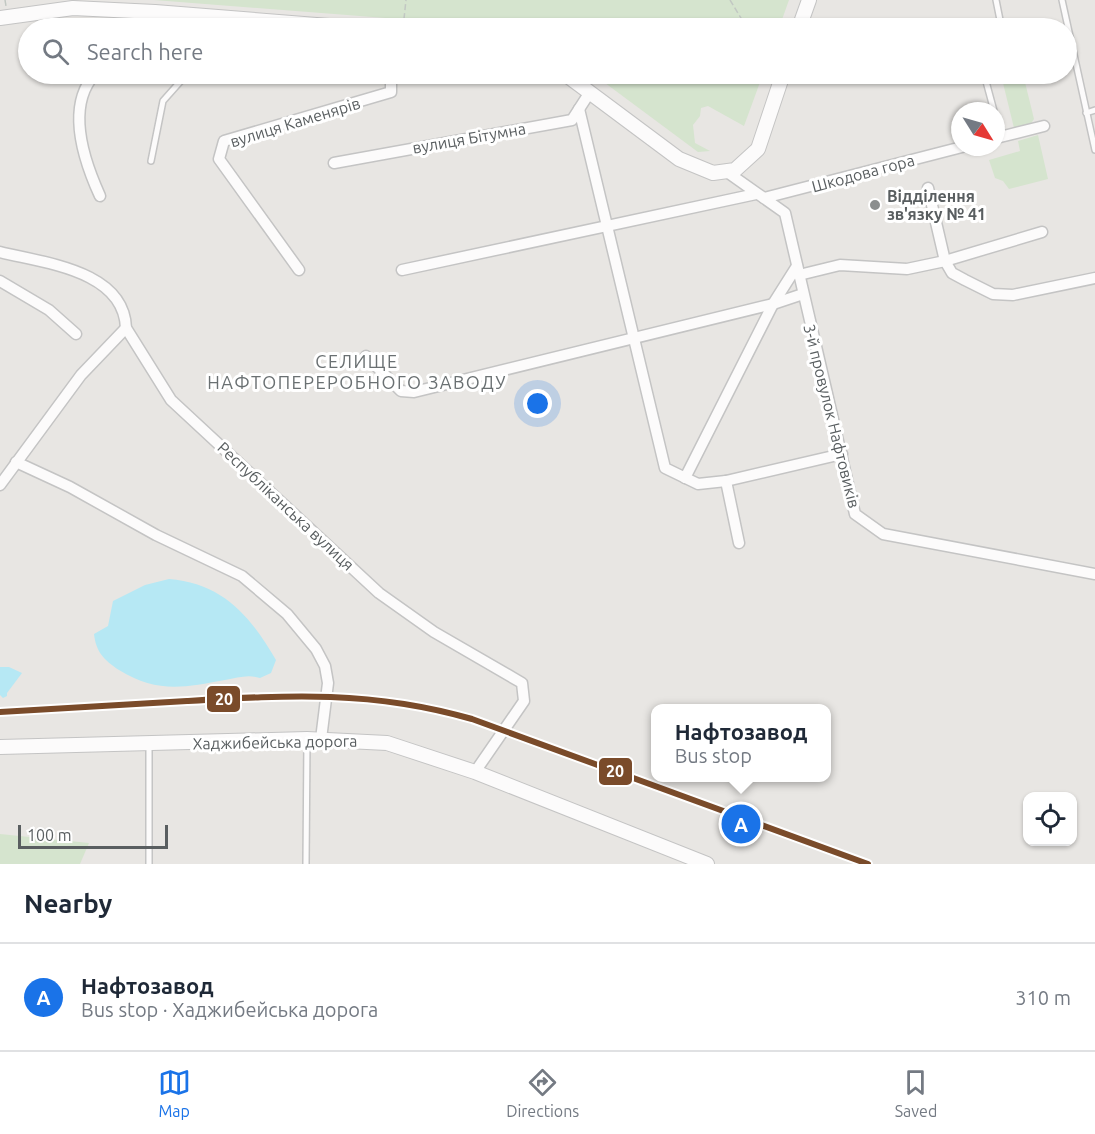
<!DOCTYPE html>
<meta charset="utf-8">
<style>
:root{--surface:#fff;--page:#f6f6f7;--text:#1f2937;--muted:#747a83;--line:#e0e1e3;--accent:#1a73e8}
body{margin:0;font-family:Ubuntu,sans-serif;background:var(--page);color:var(--text)}
.controls{position:absolute;right:18px;bottom:18px;display:grid;overflow:hidden;border-radius:12px;box-shadow:0 2px 4px #0004}
.controls button{width:54px;height:54px;display:grid;place-items:center;padding:0;border:0;border-bottom:2px solid var(--line);background:var(--surface);color:var(--text);font:30px sans-serif}
.compass{position:absolute;left:951px;top:102px;width:54px;height:54px;border-radius:50%;background:var(--surface);box-shadow:0 2px 4px #0004;rotate:127deg}
.scale{position:absolute;left:18px;bottom:15px;width:150px;box-sizing:border-box;padding-left:6px;border:3px solid #595e60;border-top:0;font-size:16px;line-height:21px;white-space:nowrap;color:#595e60;-webkit-text-stroke:4px #fff;paint-order:stroke}
.you{position:absolute;left:538px;top:404px;width:21px;height:21px;margin:-15px;border:4px solid #fff;border-radius:50%;background:#1a73e8;box-shadow:0 0 0 9px #1a73e833}
.badge{display:grid;place-items:center;width:39px;height:39px;border-radius:50%;background:var(--accent);color:#fff;font-size:20px;font-weight:700}
.pin{position:absolute;translate:-50% -50%;border:3px solid #fff;box-shadow:0 2px 6px #0006}
.popup{position:absolute;left:651px;top:704px;width:180px;height:78px;box-sizing:border-box;display:grid;place-content:center;border-radius:12px;background:var(--surface);filter:drop-shadow(0 2px 4px #0005);font-size:20px;white-space:nowrap;color:var(--muted)}
.popup b{font-size:22px;color:var(--text)}
.popup::after{content:'';position:absolute;left:50%;top:100%;margin-left:-12px;border:12px solid transparent;border-top-color:var(--surface)}
.list{margin:0;padding:0;list-style:none}
h2{display:flex;justify-content:space-between;align-items:center;height:78px;margin:0;padding:0 24px;font-size:26px}
h2 small{font-size:20px;font-weight:400;color:var(--muted)}
.list li{display:grid;grid-template-columns:39px 1fr auto;gap:18px;align-items:center;box-sizing:border-box;height:108px;padding:0 24px;border-top:2px solid var(--line)}
.list b{display:block;font-size:22px;white-space:nowrap}
.list p{margin:0;font-size:20px;white-space:nowrap;color:var(--muted)}
.list em{font-size:20px;font-style:normal;color:var(--muted)}
.icon{flex:none;width:33px;height:33px;fill:none;stroke:currentColor;stroke-width:2;stroke-linecap:round;stroke-linejoin:round}
.map{position:relative;flex:none;width:1095px;height:864px;overflow:hidden}
.search{position:absolute;background:var(--surface);box-shadow:0 2px 4px #0004;left:18px;right:18px;top:18px;height:66px;display:flex;align-items:center;gap:15px;box-sizing:border-box;padding:0 21px;border-radius:33px;color:var(--muted);font-size:22px}
.sheet{height:186px;background:var(--surface)}
nav{display:flex;justify-content:space-around;align-items:center;box-sizing:border-box;height:84px;border-top:2px solid var(--line);background:var(--surface);font-size:16px;color:var(--muted)}
nav a{display:grid;justify-items:center;gap:3px}
nav .on{color:var(--accent)}
.map>svg:first-child{display:block}
.green{fill:#d5e4ce}
.water{fill:#b6e8f4}
.lines{fill:none;stroke-linecap:round;stroke-linejoin:round}
.service-casing{stroke:#c4c4c4;stroke-width:8}
.minor-casing{stroke:#c4c4c4;stroke-width:13}
.tertiary-casing{stroke:#c4c4c4;stroke-width:16}
.path{stroke:#c2c8c3;stroke-width:1.5;stroke-dasharray:6 3;stroke-linecap:butt}
.service{stroke:#fcfbfb;stroke-width:5}
.minor{stroke:#fcfbfb;stroke-width:10}
.tertiary{stroke:#fcfbfb;stroke-width:14}
.tram-1-casing{stroke:#fff;stroke-width:10}
.tram-1{stroke:#7a4b2a;stroke-width:6}
.poi-dot{fill:#8b8e8e;stroke:#fff;stroke-width:2}
.labels{text-anchor:middle;dominant-baseline:central;stroke-width:6;stroke-linejoin:round;paint-order:stroke}
.street-label{font-size:16px;fill:#595e60;stroke:#fff}
.poi-label{font-size:16px;font-weight:bold;fill:#595e60;stroke:#fff;text-anchor:start}
.neighbourhood-label{font-size:18px;letter-spacing:1.5px;fill:#6a7072;stroke:#fff}
.line-badge{stroke:#fff;stroke-width:2}
.badge-label{font-size:16px;text-anchor:middle;font-weight:bold;fill:#fff}
</style>
<div class="map">
<svg width="1095" height="864" viewBox="0 0 1095 864">
<rect width="100%" height="100%" fill="#e8e6e3"/>
<g class="green">
<path d="M154,0H789L779,28H491L475,25Z"/>
<path d="M593,74H763L744,126L708,106L701,108L700,116L693,125L695,143L710,151L698,152Z"/>
<path d="M1023,74L1034,119L1030,125L1014,128L1002,79Z"/>
<path d="M1038,135L1048,179L1009,189L1003,181L995,178L989,160L1020,151L1018,141Z"/>
<path d="M0,834L89,843L80,864H0Z"/>
</g>
<g class="water">
<path d="M169,579C223,583 251,617 276,660L271,673L260,678C247,674 238,678 225,680C183,688 156,693 119,670C104,660 96,652 94,634L108,626L113,601L145,585Z"/>
<path d="M0,667H9L22,673L7,693V696L3,698L0,695Z"/>
</g>
<g class="lines">
<defs>
<g id="service">
<path d="M996,0L1001,25"/>
<path d="M1062,0L1095,150"/>
<path d="M213,28L217,18"/>
<path d="M984,74L994,111"/>
<path d="M1086,113L1095,110"/>
<path d="M996,120L1000,137"/>
<path d="M151,161L163,101L187,74"/>
<path d="M149,864V744"/>
<path d="M306,864L307,740"/>
</g>
<g id="minor">
<path d="M141,28L155,12"/>
<path d="M95,74C65,107 84,161 100,196"/>
<path d="M579,109L665,468L698,484L726,481L842,454"/>
<path d="M996,138L1044,126"/>
<path d="M334,163L572,120L590,92"/>
<path d="M727,172L785,213L855,514L883,534L1095,574"/>
<path d="M928,188L945,261L952,273L965,280L993,294L1013,295L1095,278"/>
<path d="M764,198L962,147"/>
<path d="M0,252C43,263 124,270 126,328L171,400L379,593L434,632L522,683L524,701L475,772"/>
<path d="M299,270L219,159L224,141L391,92V74"/>
<path d="M402,270L756,194"/>
<path d="M799,275L840,265L907,269L945,261L1042,232"/>
<path d="M0,281L49,310L76,334"/>
<path d="M366,356L401,391L414,392L773,304L803,294"/>
<path d="M16,462L70,487L156,535L242,576L287,614L316,649L325,666L328,683L321,739"/>
<path d="M685,478L773,304L797,266"/>
<path d="M726,481L739,543"/>
<path d="M0,485L81,375L126,328"/>
</g>
<g id="tertiary">
<path d="M0,18L73,8L155,12L354,28"/>
<path d="M799,28L809,0"/>
<path d="M565,74L679,159L713,173L735,170L758,149L783,74"/>
<path d="M0,747L307,739L387,743L475,772L707,864"/>
</g>
</defs>
<use href="#service" class="service-casing"/>
<use href="#minor" class="minor-casing"/>
<use href="#tertiary" class="tertiary-casing"/>
<g class="path">
<path d="M5,0L6,6"/>
<path d="M730,0L747,28"/>
<path d="M403,28L406,0"/>
</g>
<use href="#service" class="service"/>
<use href="#minor" class="minor"/>
<use href="#tertiary" class="tertiary"/>
<defs>
<path id="tram-1" d="M0,712C62,708 125,705 187,701C289,695 372,690 472,719L868,864"/>
</defs>
<use href="#tram-1" class="tram-1-casing"/>
<use href="#tram-1" class="tram-1"/>
</g>
<circle class="poi-dot" cx="875" cy="205" r="6"/>
<g class="labels">
<g class="street-label">
<text transform="translate(295 122) rotate(-17)">вулиця Каменярів</text>
<text transform="translate(469 138) rotate(-10)">вулиця Бітумна</text>
<text transform="translate(863 173) rotate(-15)">Шкодова гора</text>
<text transform="translate(832 416) rotate(76)">3-й провулок Нафтовиків</text>
<text transform="translate(286 506) rotate(43)">Республіканська вулиця</text>
<text transform="translate(275 742) rotate(-1)">Хаджибейська дорога</text>
</g>
<g class="poi-label">
<text x="887" y="196">Відділення<tspan x="887" dy="18">зв'язку № 41</tspan></text>
</g>
<g class="neighbourhood-label">
<text x="357" y="361">СЕЛИЩЕ<tspan x="357" dy="21">НАФТОПЕРЕРОБНОГО ЗАВОДУ</tspan></text>
</g>
</g>
<g class="line-badge">
<rect x="206" y="685" width="35" height="28" rx="6" fill="#7a4b2a"/>
<rect x="598" y="757" width="35" height="29" rx="6" fill="#7a4b2a"/>
</g>
<g class="badge-label">
<text x="224" y="705">20</text>
<text x="615" y="777">20</text>
</g>
</svg>
<div class="controls">
<button><svg class="icon" aria-label="locate" viewBox="0 0 24 24"><circle cx="12" cy="12" r="6"/><path d="M12 2v4M12 18v4M2 12h4M18 12h4"/></svg></button>
</div>
<svg class="compass" viewBox="-18 -18 36 36"><path d="M0-13l5 13h-10z" fill="#e53935"/><path d="M0 13l5-13h-10z" fill="#747a83"/></svg>
<div class="scale">100 m</div>
<div class="you"></div>
<div class="pin badge" style="left:741px;top:824px">A</div>
<div class="popup"><b>Нафтозавод</b>Bus stop</div>
<div class="search"><svg class="icon" aria-label="search" viewBox="0 0 24 24"><circle cx="10" cy="10" r="6"/><path d="M15 15l6 6"/></svg>Search here</div>
</div>
<section class="sheet">
<h2>Nearby<small></small></h2>
<ul class="list">
<li><span class="badge">A</span><div><b>Нафтозавод</b><p>Bus stop · Хаджибейська дорога</p></div><em>310 m</em></li>
</ul>
</section>
<nav>
<a class="on"><svg class="icon" aria-label="map" viewBox="0 0 24 24"><path d="M3 6l6-2 6 2 6-2v14l-6 2-6-2-6 2zM9 4v14M15 6v14"/></svg>Map</a>
<a><svg class="icon" aria-label="directions" viewBox="0 0 24 24"><path d="M12 3l9 9-9 9-9-9zM9 14v-3h6M13 9l2 2-2 2"/></svg>Directions</a>
<a><svg class="icon" aria-label="saved" viewBox="0 0 24 24"><path d="M7 4h10v16l-5-4-5 4z"/></svg>Saved</a>
</nav>
